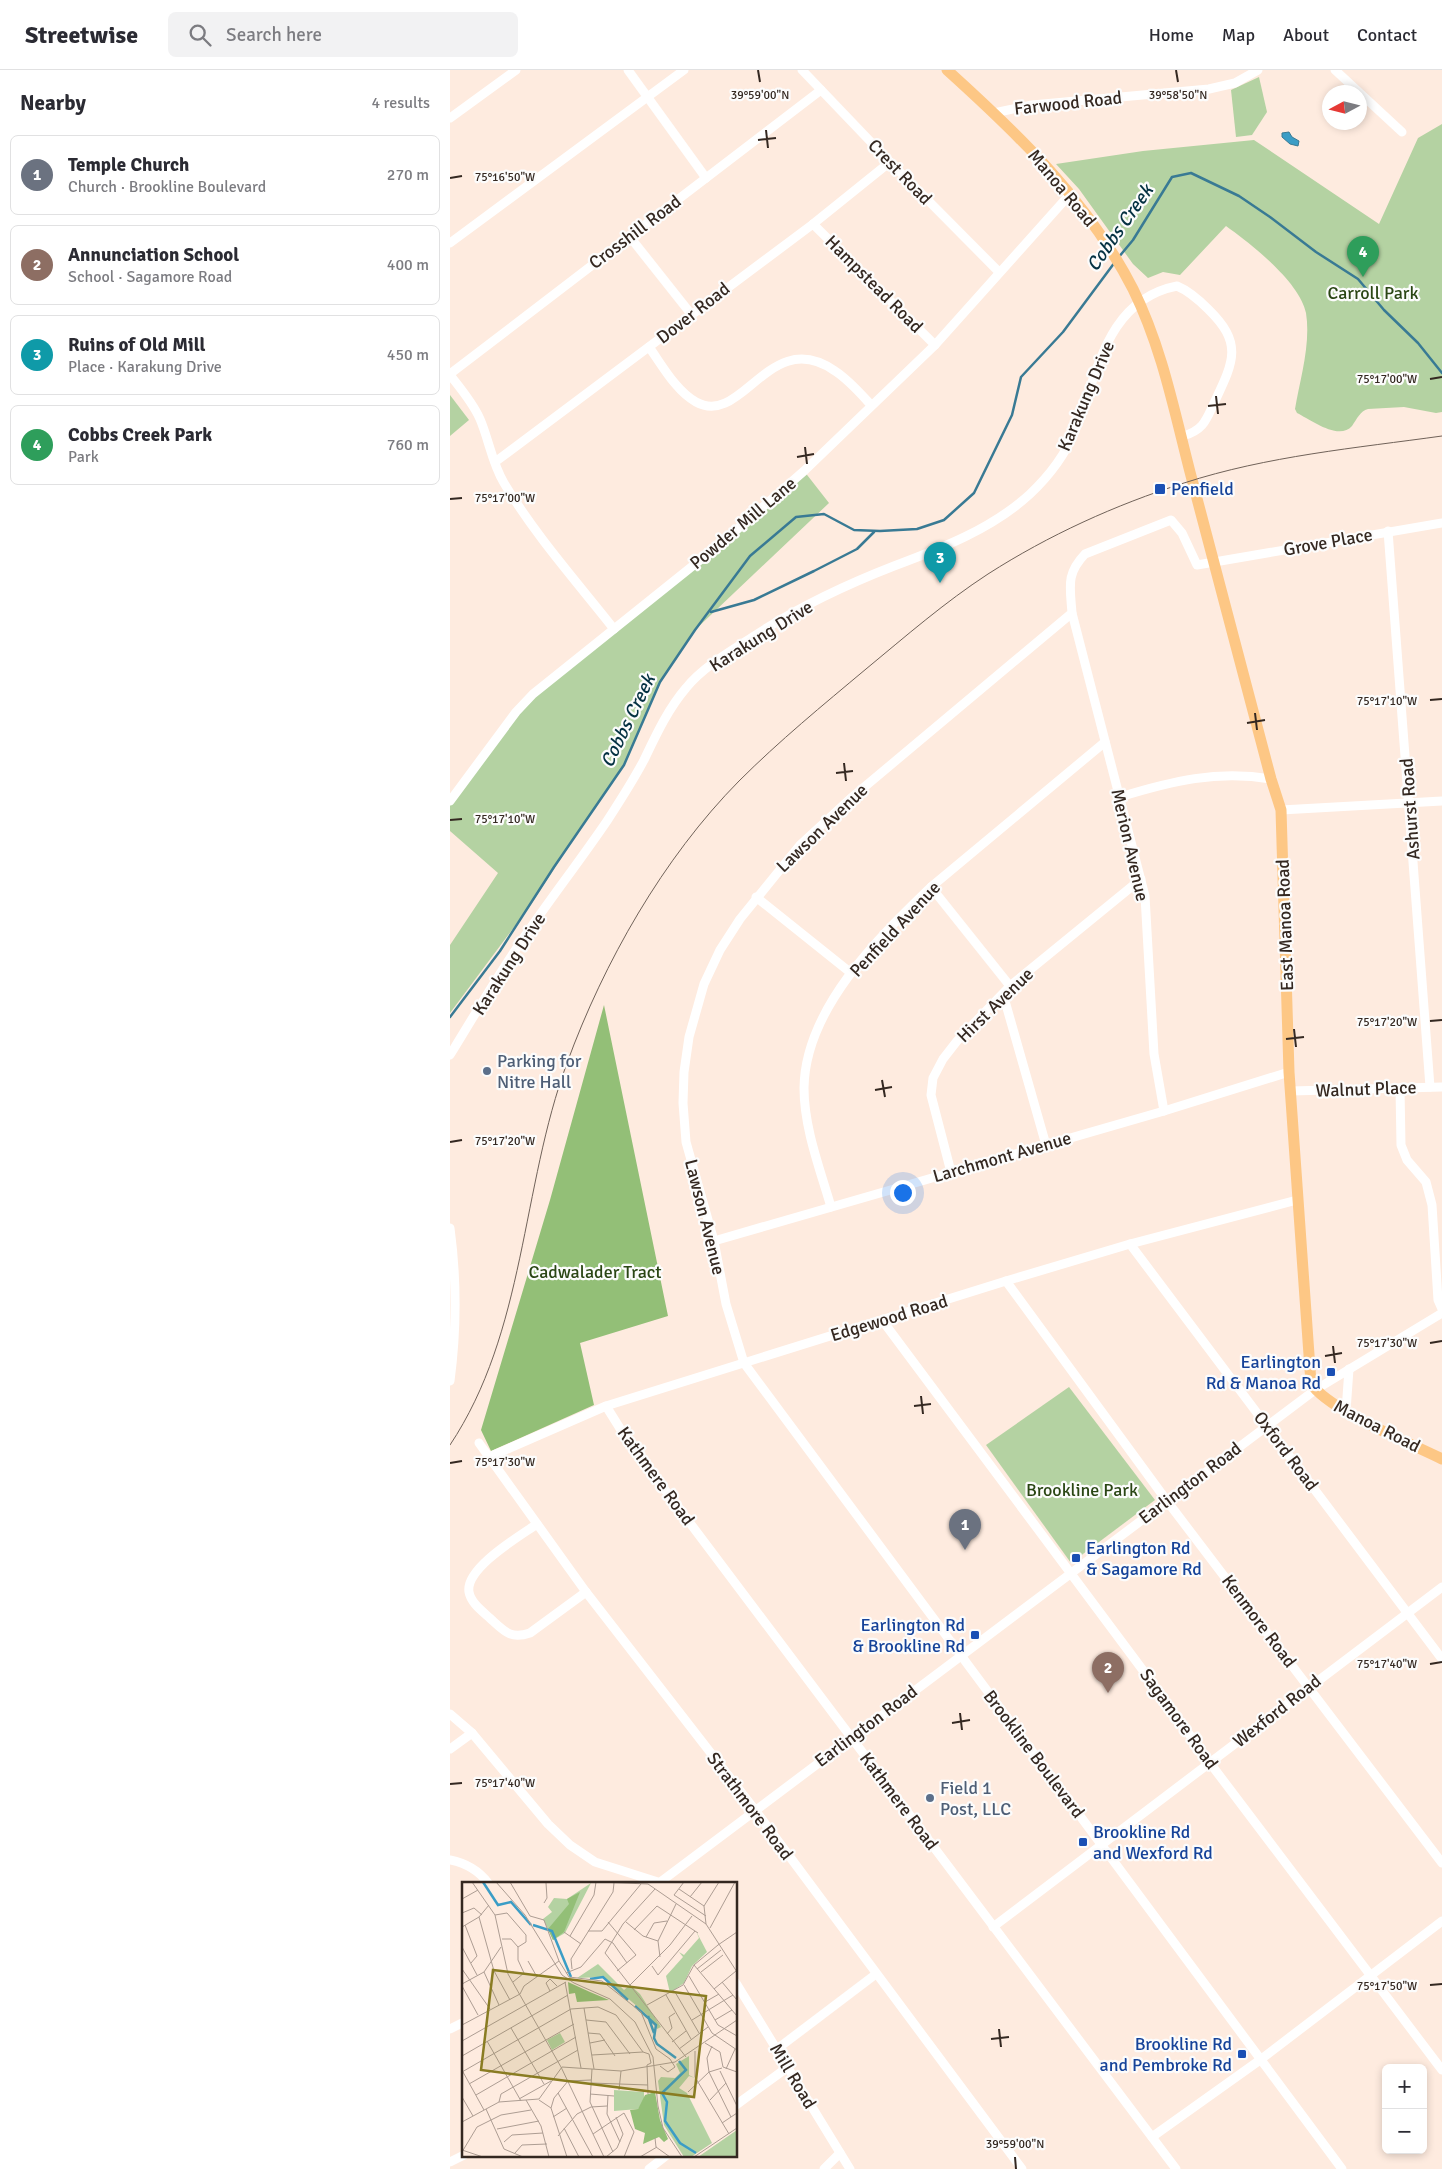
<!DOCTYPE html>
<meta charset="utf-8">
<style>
:root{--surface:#fff;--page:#f2f2f3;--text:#2b2b33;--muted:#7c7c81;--line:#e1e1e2;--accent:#ea580c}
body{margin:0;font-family:Signika,sans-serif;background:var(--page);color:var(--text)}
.controls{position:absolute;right:15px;bottom:15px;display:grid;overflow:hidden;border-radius:8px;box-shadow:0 2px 8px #0003}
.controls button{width:45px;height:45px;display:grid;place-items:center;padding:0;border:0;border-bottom:1px solid var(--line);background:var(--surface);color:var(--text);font:25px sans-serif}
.compass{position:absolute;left:872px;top:15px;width:45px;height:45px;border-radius:50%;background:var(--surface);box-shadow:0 2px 8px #0003;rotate:263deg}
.you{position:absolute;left:452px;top:1122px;width:18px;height:18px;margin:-12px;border:4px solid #fff;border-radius:50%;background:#1a73e8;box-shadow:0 0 0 8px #1a73e833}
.badge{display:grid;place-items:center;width:32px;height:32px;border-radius:50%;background:var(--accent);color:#fff;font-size:16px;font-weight:700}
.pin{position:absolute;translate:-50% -41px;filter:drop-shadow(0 1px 2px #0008)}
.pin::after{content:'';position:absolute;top:26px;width:18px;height:15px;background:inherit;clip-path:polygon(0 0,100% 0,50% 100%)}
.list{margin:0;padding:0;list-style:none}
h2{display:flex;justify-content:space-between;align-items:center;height:65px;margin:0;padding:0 20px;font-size:21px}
h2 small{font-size:16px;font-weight:400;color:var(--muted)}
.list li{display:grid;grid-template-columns:32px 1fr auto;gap:15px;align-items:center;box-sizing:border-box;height:80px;margin:0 10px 10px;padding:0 10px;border:1px solid var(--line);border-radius:8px}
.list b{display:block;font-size:19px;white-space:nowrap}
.list p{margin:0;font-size:16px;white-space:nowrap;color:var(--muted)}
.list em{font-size:16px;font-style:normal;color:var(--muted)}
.icon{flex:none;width:28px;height:28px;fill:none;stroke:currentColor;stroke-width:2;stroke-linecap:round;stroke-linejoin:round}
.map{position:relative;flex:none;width:992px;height:2099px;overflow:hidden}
header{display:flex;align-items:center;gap:30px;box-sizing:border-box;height:70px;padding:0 25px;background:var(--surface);border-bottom:1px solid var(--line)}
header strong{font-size:24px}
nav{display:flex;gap:28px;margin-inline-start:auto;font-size:18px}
.search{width:350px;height:45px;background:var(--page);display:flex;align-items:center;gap:12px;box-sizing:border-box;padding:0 18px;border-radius:8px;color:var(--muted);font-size:19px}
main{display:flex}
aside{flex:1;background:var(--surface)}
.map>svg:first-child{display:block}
.green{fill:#b4d2a2}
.forest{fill:#93bf77}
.water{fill:#3b9dc6;stroke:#397a94}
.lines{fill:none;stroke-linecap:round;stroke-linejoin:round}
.stream{stroke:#397a94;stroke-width:2.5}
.minor{stroke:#fff;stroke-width:9}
.major{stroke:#fdc785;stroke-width:11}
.tram{stroke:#706259;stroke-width:1}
.ticks{fill:none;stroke:#342821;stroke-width:2}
.transit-dot{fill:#1a4fb4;stroke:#fcfcfc;stroke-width:2}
.service-dot{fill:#5c6f8a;stroke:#fcfcfc;stroke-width:2}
.labels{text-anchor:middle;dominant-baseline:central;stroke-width:4.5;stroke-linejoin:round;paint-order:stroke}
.street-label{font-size:18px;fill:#342821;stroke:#fcfcfc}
.park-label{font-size:18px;fill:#2a4614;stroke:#fcfcfc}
.transit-label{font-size:18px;fill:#164399;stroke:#fcfcfc;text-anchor:start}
.service-label{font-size:18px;fill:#4e5e75;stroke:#fcfcfc;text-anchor:start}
.water-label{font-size:19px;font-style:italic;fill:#043142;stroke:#fcfcfc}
.inset-river{fill:none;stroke:#3b9dc6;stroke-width:2.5}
.inset-road{fill:none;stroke:#ad9d93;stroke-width:1}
.view{fill:#897c22;fill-opacity:0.15;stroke:#897c22;stroke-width:2.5}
.inset-edge{fill:none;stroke:#342821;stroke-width:2.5}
.ticks-label{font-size:12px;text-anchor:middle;fill:#342821;stroke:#fcfcfc;stroke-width:4.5;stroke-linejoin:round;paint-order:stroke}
</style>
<header>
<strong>Streetwise</strong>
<div class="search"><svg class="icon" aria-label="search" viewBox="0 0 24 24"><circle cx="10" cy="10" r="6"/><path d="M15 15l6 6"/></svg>Search here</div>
<nav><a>Home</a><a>Map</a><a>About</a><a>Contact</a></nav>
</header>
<main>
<aside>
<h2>Nearby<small>4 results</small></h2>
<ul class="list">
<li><span class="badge" style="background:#6b7280">1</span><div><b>Temple Church</b><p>Church · Brookline Boulevard</p></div><em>270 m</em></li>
<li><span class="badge" style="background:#8d6e63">2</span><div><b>Annunciation School</b><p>School · Sagamore Road</p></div><em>400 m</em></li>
<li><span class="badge" style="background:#0f9aa8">3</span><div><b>Ruins of Old Mill</b><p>Place · Karakung Drive</p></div><em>450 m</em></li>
<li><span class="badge" style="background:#2e9e5b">4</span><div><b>Cobbs Creek Park</b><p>Park</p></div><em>760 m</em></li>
</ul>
</aside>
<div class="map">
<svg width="992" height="2099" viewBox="0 0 992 2099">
<rect width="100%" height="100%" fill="#feebdf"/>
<g class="green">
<path d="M809,7L817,42L802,65L786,67L781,20Z"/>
<path d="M992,54V342L986,343L954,337L918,339C910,341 907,349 902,356C889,371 861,350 847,343L845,339C850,309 861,274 856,243C850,212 801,174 776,156L730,205L713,202L698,208L683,194L629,119L606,94L693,81L804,70L929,154L968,68Z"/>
<path d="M0,325L19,350L0,366Z"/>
<path d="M354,401L379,433L245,560L210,612L174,695L120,774L82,833L0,943V875L48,803L0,761V731L66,643Z"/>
<path d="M619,1317L705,1430L621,1493L536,1375Z"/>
</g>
<path class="forest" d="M154,935L218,1246L130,1273L144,1335L41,1381L31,1360L100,1130Z"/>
<path class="water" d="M839,62L842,67L849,71L848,76L840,74L832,67V63Z"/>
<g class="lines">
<g class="stream">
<path d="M668,188L683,170L722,107L741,103L789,126L820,147L866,182L908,209L934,240L968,273L992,303"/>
<path d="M261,542L304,530L364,501L407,479L424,462"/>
<path d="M0,947L50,881L104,797L174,695L210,612L245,560L300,486L346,447L374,444L404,460L430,461L467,459L494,450L524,423L562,345L571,307L613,262L665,192"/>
</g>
<g class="minor">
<path d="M178,0L256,108"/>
<path d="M352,0L440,92L549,202"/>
<path d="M885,0L952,62"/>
<path d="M544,43L582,35L759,19L785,13L808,0"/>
<path d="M0,48L66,0"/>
<path d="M363,154L485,275"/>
<path d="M180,167L241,244"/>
<path d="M0,173L234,0"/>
<path d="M199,277C212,295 226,321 246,332C293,358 319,255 385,301C399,310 410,323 421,335"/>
<path d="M0,304L371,20"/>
<path d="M0,305C11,319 23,333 30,349C39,370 42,393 54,413C85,465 127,512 164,559"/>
<path d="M45,392L363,154L440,92"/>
<path d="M938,461L980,1017"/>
<path d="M622,543L695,826L704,984L714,1041"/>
<path d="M670,727C722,711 767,700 821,709"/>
<path d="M0,731L66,642L83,624L275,470L354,401L485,275L621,123"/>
<path d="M831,740L992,731"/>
<path d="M481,817L560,916"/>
<path d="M306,827L401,903"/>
<path d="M553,924L596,1075"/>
<path d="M0,985C21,951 42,915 64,882C94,837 127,795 157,751C170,731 183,711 194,690C206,665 218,639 236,618C252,598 279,582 301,568C345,539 395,515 444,496C492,478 542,459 580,424C598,407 615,385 625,361C647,307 655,230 727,216C739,221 748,229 758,239C793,273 784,291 765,331C756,350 754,360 733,366"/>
<path d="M950,1018L951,1075L957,1090L976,1112L982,1135L988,1230L992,1239"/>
<path d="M841,1021L992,1017"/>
<path d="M501,1102L481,1025L483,1008L493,989L507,971L560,916L691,809"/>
<path d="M381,1137C370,1099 354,1058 354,1018C355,939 428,868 481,817L655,672"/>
<path d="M0,1158C7,1210 7,1258 0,1311"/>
<path d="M264,1171L714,1041L839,1002"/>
<path d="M680,1174L992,1589"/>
<path d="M556,1211L717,1431L992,1793"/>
<path d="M432,1250L692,1599L760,1693L992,2000"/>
<path d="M156,1336L176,1368L726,2099"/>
<path d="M896,1341L899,1299"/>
<path d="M29,1373L136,1522L305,1740L572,2099"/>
<path d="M39,1387L156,1336L556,1211L680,1174L847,1130"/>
<path d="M87,1454C70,1466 15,1498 19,1522C21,1534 35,1543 43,1551C56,1563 62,1569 80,1563L136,1522"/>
<path d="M0,1644L22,1663L98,1754L120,1775L145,1792L211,1813"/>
<path d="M0,1679L22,1663"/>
<path d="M0,1790C15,1793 29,1801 38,1813"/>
<path d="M209,1813L865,1320L992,1243"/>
<path d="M543,1857L992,1517"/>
<path d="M286,1913L400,2099"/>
<path d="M0,1959L14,1952"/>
<path d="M327,1979L426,1904"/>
<path d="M286,2035L338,1997"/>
<path d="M702,2067L810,1990L992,1851"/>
<path d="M0,2092L14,2085"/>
<path d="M199,2099L217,2085"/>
<path d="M374,2099L390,2083"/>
<path d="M892,2099L294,1293L276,1234L264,1171L236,1072L233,1033L234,1002L239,967L254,914L270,880L290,849L350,775L400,729L622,543C620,516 616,504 635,484L721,450L732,463L747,495L992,453"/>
</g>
<path class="major" d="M497,0C569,65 638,131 683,219C712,278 724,340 740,402C767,505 795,607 821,709L831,740L839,1002L861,1313C876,1339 962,1374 992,1389"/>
<path class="tram" d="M0,1375C76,1261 71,1118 117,993C154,892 213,788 289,711C329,671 373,635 416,599C456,566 495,532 538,504C599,465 665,435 734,413C817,386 906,378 992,366"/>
</g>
<path class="ticks" d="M308,0L310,12M726,0L728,12M316,60L318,78M308,70L326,68M0,108L12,106M980,309L992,307M766,326L768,344M758,336L776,334M355,377L357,394M347,387L364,384M0,429L12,428M980,630L992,629M805,643L807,660M797,653L815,650M394,693L396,711M386,703L403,701M0,750L12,749M980,951L992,950M844,959L846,977M836,969L854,967M432,1010L435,1027M425,1020L442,1017M0,1072L12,1070M980,1273L992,1271M883,1276L885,1293M875,1286L892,1283M471,1326L473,1344M464,1336L481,1334M0,1393L12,1391M980,1594L992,1592M510,1643L512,1660M502,1653L520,1650M0,1714L12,1713M980,1915L992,1914M549,1959L551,1977M541,1969L559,1967M565,2087L566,2099"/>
<g class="transit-dot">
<rect x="704" y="413" width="12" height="12" rx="2.5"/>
<rect x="876" y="1297" width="10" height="10" rx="2.5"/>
<rect x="621" y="1483" width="10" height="10" rx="2.5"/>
<rect x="520" y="1560" width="10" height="10" rx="2.5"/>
<rect x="628" y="1767" width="10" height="10" rx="2.5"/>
<rect x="787" y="1979" width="10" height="10" rx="2.5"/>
</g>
<g class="service-dot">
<circle cx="37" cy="1001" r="5"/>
<circle cx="480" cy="1728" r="5"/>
</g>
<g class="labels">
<g class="street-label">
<text transform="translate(618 33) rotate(-6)">Farwood Road</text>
<text transform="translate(450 102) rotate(46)">Crest Road</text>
<text transform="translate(612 118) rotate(50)">Manoa Road</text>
<text transform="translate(185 162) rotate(-37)">Crosshill Road</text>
<text transform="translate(424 214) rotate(45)">Hampstead Road</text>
<text transform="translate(243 243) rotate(-38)">Dover Road</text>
<text transform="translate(636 326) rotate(-67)">Karakung Drive</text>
<text transform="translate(293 453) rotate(-40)">Powder Mill Lane</text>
<text transform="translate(878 472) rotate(-10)">Grove Place</text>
<text transform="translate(311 566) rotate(-32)">Karakung Drive</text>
<text transform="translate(960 739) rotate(-94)">Ashurst Road</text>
<text transform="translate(372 758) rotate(-44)">Lawson Avenue</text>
<text transform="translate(680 775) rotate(77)">Merion Avenue</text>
<text transform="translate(835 855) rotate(-92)">East Manoa Road</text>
<text transform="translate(445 859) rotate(-47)">Penfield Avenue</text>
<text transform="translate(59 894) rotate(-57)">Karakung Drive</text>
<text transform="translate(545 935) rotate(-44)">Hirst Avenue</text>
<text transform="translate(916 1019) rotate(-2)">Walnut Place</text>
<text transform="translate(552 1087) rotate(-16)">Larchmont Avenue</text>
<text transform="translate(255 1147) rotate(76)">Lawson Avenue</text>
<text transform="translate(439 1248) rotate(-17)">Edgewood Road</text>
<text transform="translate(927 1356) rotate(27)">Manoa Road</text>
<text transform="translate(836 1381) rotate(53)">Oxford Road</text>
<text transform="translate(206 1406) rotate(54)">Kathmere Road</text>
<text transform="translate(740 1413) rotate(-37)">Earlington Road</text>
<text transform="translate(809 1551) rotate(53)">Kenmore Road</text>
<text transform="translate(827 1641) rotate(-38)">Wexford Road</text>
<text transform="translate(729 1649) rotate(54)">Sagamore Road</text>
<text transform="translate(416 1656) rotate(-37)">Earlington Road</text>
<text transform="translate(584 1684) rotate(53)">Brookline Boulevard</text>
<text transform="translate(449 1731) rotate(53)">Kathmere Road</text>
<text transform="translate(300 1736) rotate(53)">Strathmore Road</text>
<text transform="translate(343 2006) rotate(59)">Mill Road</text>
</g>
<g class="park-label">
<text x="923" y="223">Carroll Park</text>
<text x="145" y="1202">Cadwalader Tract</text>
<text x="632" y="1420">Brookline Park</text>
</g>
<g class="transit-label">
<text x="721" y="419">Penfield</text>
<text x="871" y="1292" text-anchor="end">Earlington<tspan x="871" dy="21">Rd &amp; Manoa Rd</tspan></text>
<text x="636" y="1478">Earlington Rd<tspan x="636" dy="21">&amp; Sagamore Rd</tspan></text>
<text x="515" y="1555" text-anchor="end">Earlington Rd<tspan x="515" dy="21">&amp; Brookline Rd</tspan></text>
<text x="643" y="1762">Brookline Rd<tspan x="643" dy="21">and Wexford Rd</tspan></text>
<text x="782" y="1974" text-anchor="end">Brookline Rd<tspan x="782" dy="21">and Pembroke Rd</tspan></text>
</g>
<g class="service-label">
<text x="47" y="991">Parking for<tspan x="47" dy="21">Nitre Hall</tspan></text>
<text x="490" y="1718">Field 1<tspan x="490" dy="21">Post, LLC</tspan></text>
</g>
<g class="water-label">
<text transform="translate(670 158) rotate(-55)">Cobbs Creek</text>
<text transform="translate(178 651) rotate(-64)">Cobbs Creek</text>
</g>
</g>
<g transform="translate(12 1812)">
<rect width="275" height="275" fill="#feebdf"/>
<path d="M129,1L103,51L91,58L81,37L90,30L86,25L92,16L105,17ZM234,49L245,70L230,84L222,101L208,111L204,94L221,75L217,70L222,73L237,56ZM136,82L162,108L168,103L178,112L199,145L195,147L184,132L141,95L115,96ZM98,151L103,160L90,168L85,158ZM227,174V193L233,196L227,194L217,206L225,211L250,261L229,275H222L202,243L196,199L199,195L213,196L218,191L214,182ZM152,208L182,210V219L176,227L152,229ZM275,248V275H236Z" fill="#b4d2a2"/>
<path d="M118,10L102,50L91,58L86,47L107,22L105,17ZM106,100L128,110L147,118L115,120L113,111L107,112ZM193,210L198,238L206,257L202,260L197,255L181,262L183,251L173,247L168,228L176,227L183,213Z" fill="#93bf77"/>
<path class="inset-river" d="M21,0L36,23L49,20L69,43M71,43L90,49L109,95M128,97L141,95L166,118M173,124L194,143L192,156L195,162L214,176M186,134L192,151M217,179L224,188L200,211L205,220L203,239L218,261L234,271"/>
<path class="inset-road" d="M10,0L33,33L46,92L99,185L142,275M34,0L63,33L100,93L112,101L148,117L173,140L191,175L196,224L201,246L220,275M44,0H96M48,0L68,34L82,38L97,79L107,95L140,99L179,130L194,167L208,177L213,185L206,190L198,184M137,0L186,2L244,42L275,90M193,7L161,42L143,71L224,175M217,7L242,24L244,42M212,13L244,34M212,13L222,0M228,15L240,0M0,17L16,8M82,21L85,16L84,1M242,24L257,0M0,31L12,26L20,33M33,33L45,31L64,53V60L56,65M17,35L32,89L48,118M146,40L174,73L155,89M164,40L181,54L196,59M3,43L15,74L9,81M0,45L17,35L27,23M248,46L273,0M172,48L195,24L236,51M126,49H140L179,2M102,50L119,62M108,54L132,13L134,0M184,55L192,41L205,39M40,57H49L56,65V78L62,91L51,100M256,63L275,50M0,65L15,93M198,75L196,59L214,22M66,79L75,95M232,83L275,134M190,84L196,93L233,49M0,87L28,127M110,87L109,77L151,10L152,1M235,87L259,68M239,90L261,73M104,91L119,85L143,57L151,61L165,81M227,94L256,143L275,154M103,100L119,186M260,100L275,118M0,102L22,90M168,103L208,63L230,34M222,103L250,151L275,168M0,104L16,133M252,107L274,89M88,109L84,101L88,97L95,104M213,110L237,151M204,113L229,157M243,120L257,112M37,123L22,90L39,65M185,123L221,103L232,83L256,63M122,126L132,187M124,138L144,140L168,172M230,138L271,113M253,138L270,128M0,143L58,112L62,104L97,79M49,146L82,202M126,151L138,152L153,174M205,152L210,146L207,135L213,131M0,159L104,100M25,159L59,219M210,160L224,149M128,161L143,158M243,161L258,170L261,185L275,190M250,164L245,176L247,190L269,235M217,167L246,145M233,169V195L267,252M130,173L181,170M0,174L106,113M130,187L128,220L151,270M264,187L273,167M258,189L275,224M0,190L109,127L136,125L154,133L181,170L187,172L189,181L185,183L186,212M1,190L22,228M129,201L186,203M7,202L112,142M157,208L159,189M226,210L247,190L260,186M96,211L131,275M128,212L152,214M14,213L114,155M146,213L145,232L158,260M0,215L11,234M57,217L89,199M64,218L79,244L87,275M77,218L89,226L105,275M248,218L264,201M37,220L39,212L116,168M89,226L92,216L106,199L129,198M24,227L42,267L61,275M91,235L105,226M0,240L37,220L77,217L100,185L159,189L213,180L275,138M260,241L275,231M102,246L117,275M35,247L77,239M131,252L162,231L172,250L162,275M96,254L115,232L129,225L145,224M193,256L194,265L208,275M42,260L50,253L81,251M0,268L21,275M0,270L15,245L39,233L69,228M53,271L60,263L85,262M144,275L155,266L161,252L154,235M178,275L195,265M232,275L275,246"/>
<path class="view" d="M31,88L244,114L232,215L19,188Z"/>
<rect width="275" height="275" class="inset-edge"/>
</g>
<g class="ticks-label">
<text x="310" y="29">39°59'00"N</text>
<text x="728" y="29">39°58'50"N</text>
<text x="55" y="111">75°16'50"W</text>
<text x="937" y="313">75°17'00"W</text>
<text x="55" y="432">75°17'00"W</text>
<text x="937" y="635">75°17'10"W</text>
<text x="55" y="753">75°17'10"W</text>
<text x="937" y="956">75°17'20"W</text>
<text x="55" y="1075">75°17'20"W</text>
<text x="937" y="1277">75°17'30"W</text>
<text x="55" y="1396">75°17'30"W</text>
<text x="937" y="1598">75°17'40"W</text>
<text x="55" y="1717">75°17'40"W</text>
<text x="937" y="1920">75°17'50"W</text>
<text x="565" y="2078">39°59'00"N</text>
</g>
</svg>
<div class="controls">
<button>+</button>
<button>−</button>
</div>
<svg class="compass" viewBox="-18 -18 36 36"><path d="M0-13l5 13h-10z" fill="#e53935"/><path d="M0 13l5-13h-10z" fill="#7c7c81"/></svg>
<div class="you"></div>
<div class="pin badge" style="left:515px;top:1480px;background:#6b7280">1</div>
<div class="pin badge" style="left:658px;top:1623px;background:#8d6e63">2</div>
<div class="pin badge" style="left:490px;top:513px;background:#0f9aa8">3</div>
<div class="pin badge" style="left:913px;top:207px;background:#2e9e5b">4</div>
</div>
</main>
